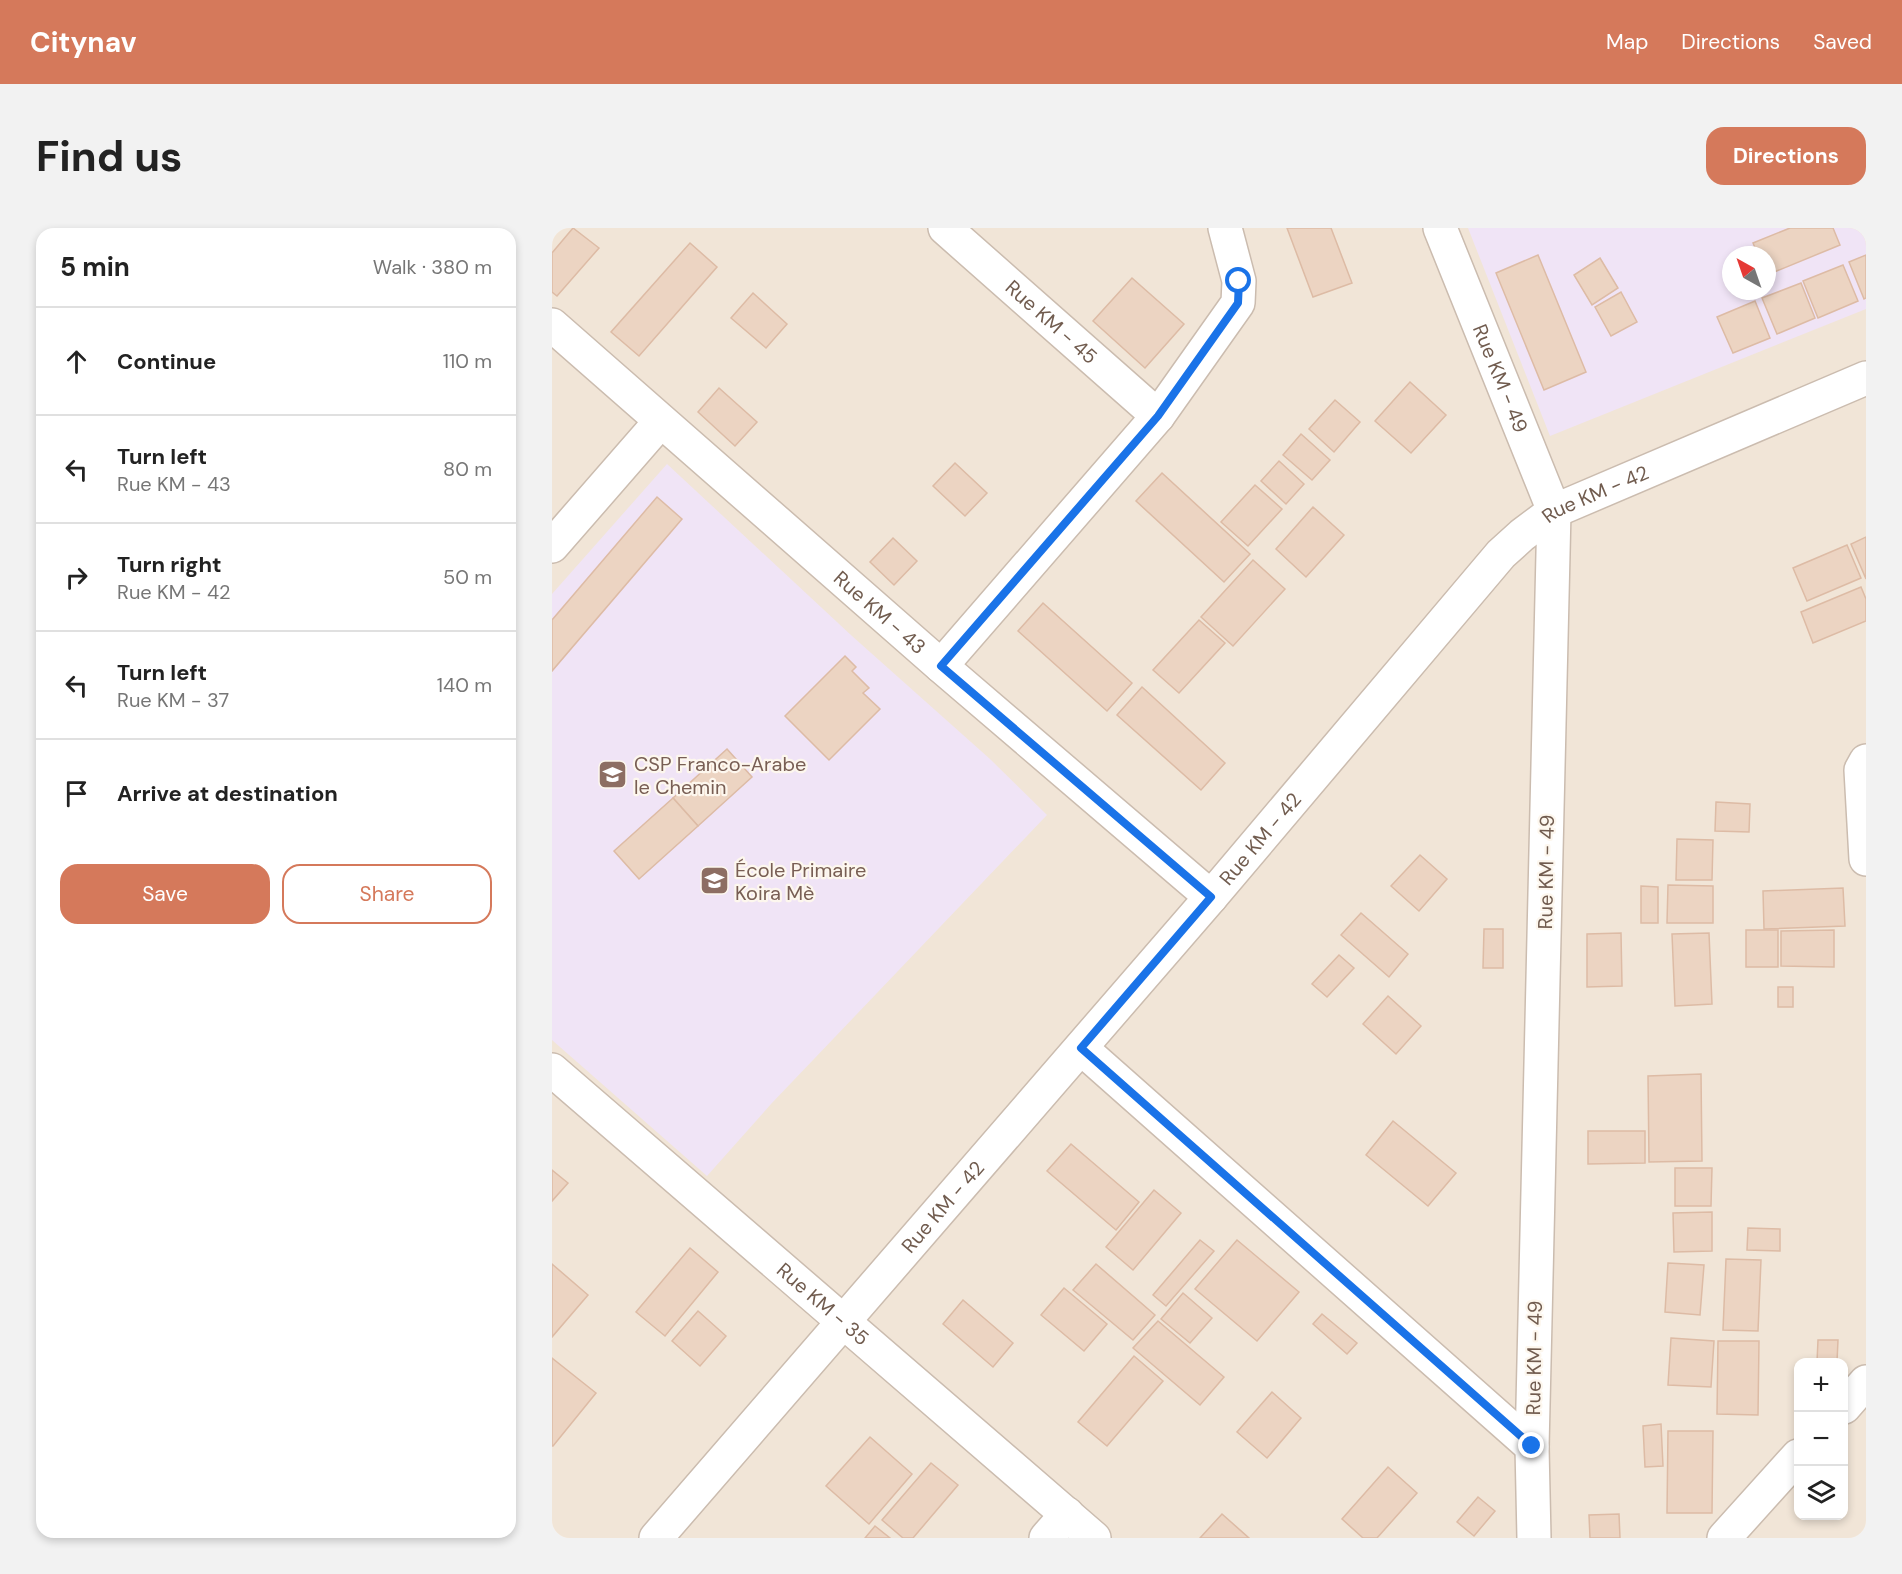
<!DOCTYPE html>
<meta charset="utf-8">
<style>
:root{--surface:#fff;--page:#f2f2f2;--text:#222;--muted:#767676;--line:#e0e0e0;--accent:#d5795b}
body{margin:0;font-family:"DM Sans",sans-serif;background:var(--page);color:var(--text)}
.controls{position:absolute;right:18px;bottom:18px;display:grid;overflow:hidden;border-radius:12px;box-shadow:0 3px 9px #0003}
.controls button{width:54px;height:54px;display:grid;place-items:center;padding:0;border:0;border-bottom:2px solid var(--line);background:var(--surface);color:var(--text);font:30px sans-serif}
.compass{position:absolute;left:1170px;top:18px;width:54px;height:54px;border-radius:50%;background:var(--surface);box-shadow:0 3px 9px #0003;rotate:320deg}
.stop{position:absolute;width:18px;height:18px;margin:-14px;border:4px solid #1a73e8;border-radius:50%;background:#fff}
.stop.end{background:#1a73e8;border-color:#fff;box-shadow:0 2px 6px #0008}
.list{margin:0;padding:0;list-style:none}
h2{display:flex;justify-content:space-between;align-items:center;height:78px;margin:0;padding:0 24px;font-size:26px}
h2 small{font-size:20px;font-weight:400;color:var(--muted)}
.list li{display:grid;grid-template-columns:39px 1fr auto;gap:18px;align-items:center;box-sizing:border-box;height:108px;padding:0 24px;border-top:2px solid var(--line)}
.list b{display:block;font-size:22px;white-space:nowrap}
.list p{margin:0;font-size:20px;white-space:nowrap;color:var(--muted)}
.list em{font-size:20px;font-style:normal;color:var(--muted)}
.actions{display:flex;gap:12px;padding:18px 24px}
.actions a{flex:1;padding:14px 0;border:2px solid var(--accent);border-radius:18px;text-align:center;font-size:21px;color:var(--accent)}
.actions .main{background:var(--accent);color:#fff}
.icon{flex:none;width:33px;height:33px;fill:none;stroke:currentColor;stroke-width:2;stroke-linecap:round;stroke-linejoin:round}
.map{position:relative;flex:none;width:1314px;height:1310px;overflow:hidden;border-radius:18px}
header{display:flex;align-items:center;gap:36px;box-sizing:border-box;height:84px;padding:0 30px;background:var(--accent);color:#fff}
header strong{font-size:28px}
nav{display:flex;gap:33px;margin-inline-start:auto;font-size:21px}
.intro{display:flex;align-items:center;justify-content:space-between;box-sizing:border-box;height:144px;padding:0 36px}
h1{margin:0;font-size:42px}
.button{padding:15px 27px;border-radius:18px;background:var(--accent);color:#fff;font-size:21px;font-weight:700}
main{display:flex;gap:36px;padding:0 36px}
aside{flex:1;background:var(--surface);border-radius:18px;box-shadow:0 3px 9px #0003}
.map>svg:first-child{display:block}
.residential{fill:#f1e5d7;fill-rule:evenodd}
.education{fill:#f0e4f6;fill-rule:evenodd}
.building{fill:#ecd4c2;stroke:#ddbba5;stroke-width:1.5}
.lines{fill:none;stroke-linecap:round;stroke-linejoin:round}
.minor-casing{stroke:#cbbcaf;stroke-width:36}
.minor{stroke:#fff;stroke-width:33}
.route{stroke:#1a73e8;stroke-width:8}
.labels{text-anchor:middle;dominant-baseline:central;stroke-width:4.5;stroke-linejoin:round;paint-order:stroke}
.street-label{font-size:20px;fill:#715c4f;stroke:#fdf7ee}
.education-label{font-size:20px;fill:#785e54;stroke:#fdf7ee;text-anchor:start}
</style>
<header>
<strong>Citynav</strong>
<nav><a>Map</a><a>Directions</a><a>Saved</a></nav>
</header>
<div class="intro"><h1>Find us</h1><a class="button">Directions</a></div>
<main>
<aside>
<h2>5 min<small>Walk · 380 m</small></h2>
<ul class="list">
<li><svg class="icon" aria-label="ahead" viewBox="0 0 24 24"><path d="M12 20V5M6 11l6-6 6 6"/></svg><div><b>Continue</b></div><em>110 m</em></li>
<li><svg class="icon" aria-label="left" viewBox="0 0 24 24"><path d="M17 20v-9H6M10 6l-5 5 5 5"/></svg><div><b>Turn left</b><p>Rue KM - 43</p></div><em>80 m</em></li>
<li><svg class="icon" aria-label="right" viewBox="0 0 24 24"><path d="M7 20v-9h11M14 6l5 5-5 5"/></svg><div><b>Turn right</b><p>Rue KM - 42</p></div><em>50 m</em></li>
<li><svg class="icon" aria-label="left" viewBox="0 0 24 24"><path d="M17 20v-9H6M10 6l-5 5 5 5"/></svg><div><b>Turn left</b><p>Rue KM - 37</p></div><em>140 m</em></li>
<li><svg class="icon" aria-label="arrive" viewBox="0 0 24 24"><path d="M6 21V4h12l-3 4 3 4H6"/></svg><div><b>Arrive at destination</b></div></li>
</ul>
<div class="actions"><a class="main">Save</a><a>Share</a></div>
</aside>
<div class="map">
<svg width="1314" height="1310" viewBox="0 0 1314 1310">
<rect width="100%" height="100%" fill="#faf3e8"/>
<path class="residential" d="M0,0H1314V1310H0ZM1179,27H1215V63H1179ZM1246,1134H1292V1288H1246Z"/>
<g class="education">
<path d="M916,0H1314V81L998,208ZM1179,27H1215V63H1179Z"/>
<path d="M115,236L300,408L438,531L495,587L219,876L155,948L0,812V366Z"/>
</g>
<g class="building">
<path d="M21,0L47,20L5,68L0,64V25Z"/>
<path d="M735,0H779L800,55L761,69Z"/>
<path d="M1238,0H1281L1288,17L1215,47V27H1206L1201,15Z"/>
<path d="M138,15L165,39L87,128L59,104Z"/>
<path d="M986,27L1034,144L992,162L944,45Z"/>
<path d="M1314,27V70L1312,71L1297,34Z"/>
<path d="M1048,30L1066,60L1040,77L1022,47Z"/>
<path d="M1291,37L1306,73L1266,90L1251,53Z"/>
<path d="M580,50L632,96L593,140L541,93Z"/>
<path d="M1249,55L1263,90L1225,106L1210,70Z"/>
<path d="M1069,64L1085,94L1059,108L1043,79Z"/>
<path d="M201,65L235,96L214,120L179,90Z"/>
<path d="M1203,73L1218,110L1181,125L1165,89Z"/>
<path d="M858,154L894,187L859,225L823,193Z"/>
<path d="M167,160L205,194L183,218L146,184Z"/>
<path d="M783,172L808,194L782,224L757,201Z"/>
<path d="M749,206L778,232L760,252L731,227Z"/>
<path d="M727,233L752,256L734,276L709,253Z"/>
<path d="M403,235L435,265L413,288L381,258Z"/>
<path d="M610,245L698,326L672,354L584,273Z"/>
<path d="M703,257L730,281L696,318L669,294Z"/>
<path d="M105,269L130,291L0,443V392Z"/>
<path d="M761,279L792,307L754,349L724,321Z"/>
<path d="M1314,309V351L1299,316Z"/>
<path d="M341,310L365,333L342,357L318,334Z"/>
<path d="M1295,317L1309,350L1255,373L1241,340Z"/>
<path d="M701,332L733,361L681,418L649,389Z"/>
<path d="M1309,359L1314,371V393L1261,415L1249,384Z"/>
<path d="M491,375L580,455L555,483L466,403Z"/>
<path d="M647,392L673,415L627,465L601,442Z"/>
<path d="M293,428L304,439L300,443L317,460L311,465L328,481L277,532L233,488Z"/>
<path d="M590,459L673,535L649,562L565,487Z"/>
<path d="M175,521L200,549L146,598L121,570Z"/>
<path d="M121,570L146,598L87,651L62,623Z"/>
<path d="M1164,574L1198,576L1197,604L1163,603Z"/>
<path d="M1125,611L1161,612L1160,652H1124Z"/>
<path d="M868,627L895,651L867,683L839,658Z"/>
<path d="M1116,657L1161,658V695H1115Z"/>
<path d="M1089,658L1106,659V695H1089Z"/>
<path d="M1291,660L1293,698L1212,701L1211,663Z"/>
<path d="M809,685L856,726L837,749L789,707Z"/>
<path d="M932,701H951V740H931Z"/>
<rect x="1194" y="702" width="32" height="37"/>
<path d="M1282,702V739L1229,738V703Z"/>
<path d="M1069,705L1070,758L1035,759V706Z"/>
<path d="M1157,705L1160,776L1123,778L1120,706Z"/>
<path d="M787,727L802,740L775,769L760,756Z"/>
<rect x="1226" y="759" width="15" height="20"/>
<path d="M836,768L869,798L844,826L811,796Z"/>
<path d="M1149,846L1150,933L1097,934L1096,848Z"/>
<path d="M841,893L904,945L876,978L814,927Z"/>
<path d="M1036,903H1093V935L1036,936Z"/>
<path d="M519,916L587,974L564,1002L495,943Z"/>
<path d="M1123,940H1160L1159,978H1123Z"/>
<path d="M0,942L16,955L0,973Z"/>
<path d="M602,962L629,985L581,1042L554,1019Z"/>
<path d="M1160,984V1023L1122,1024L1121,985Z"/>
<path d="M1196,1000L1228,1001V1023L1195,1022Z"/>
<path d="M648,1012L662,1023L614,1078L601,1067Z"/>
<path d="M685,1012L747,1064L705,1113L643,1061Z"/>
<path d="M138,1020L166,1044L113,1108L84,1084Z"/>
<path d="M1174,1031L1209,1032L1206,1103L1171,1102Z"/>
<path d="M1116,1035L1152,1037L1148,1087L1113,1084Z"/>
<path d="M0,1036L36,1067L0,1109Z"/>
<path d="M544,1036L603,1087L581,1112L521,1062Z"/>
<path d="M512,1060L555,1096L532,1123L489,1087Z"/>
<path d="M631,1065L660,1090L638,1115L609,1091Z"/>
<path d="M411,1072L461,1115L441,1139L391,1096Z"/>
<path d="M146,1083L174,1108L148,1138L120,1113Z"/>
<path d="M770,1086L805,1115L795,1126L761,1096Z"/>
<path d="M606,1093L672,1149L648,1177L581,1120Z"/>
<path d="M1119,1110L1162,1113L1159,1159L1116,1157Z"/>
<path d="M1266,1112H1286L1285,1134H1265Z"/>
<path d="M1166,1113H1207L1206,1187L1165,1186Z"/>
<path d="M582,1128L611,1153L555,1218L526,1194Z"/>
<path d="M0,1130L44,1165L1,1218H0Z"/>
<path d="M720,1164L749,1190L715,1230L685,1204Z"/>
<path d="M1109,1196L1111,1238L1093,1239L1091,1198Z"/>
<path d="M1116,1203H1161L1160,1285H1115Z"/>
<path d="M318,1209L360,1246L317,1296L274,1258Z"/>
<path d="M379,1235L406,1257L361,1310H351L330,1292Z"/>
<path d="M836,1239L865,1265L825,1310H811L790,1291Z"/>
<path d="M926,1269L943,1283L922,1308L905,1294Z"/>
<path d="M670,1286L697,1310H648Z"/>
<path d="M1067,1286L1068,1310H1038L1037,1287Z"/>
<path d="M323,1298L338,1310H313Z"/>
</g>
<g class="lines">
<defs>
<g id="minor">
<path id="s1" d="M393,0L606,188"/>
<path id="s2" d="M888,0L1002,283L980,1219L982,1310"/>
<path id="s3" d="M0,97L389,438L659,669"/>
<path d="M0,318L108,194"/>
<path d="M389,438L606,188L686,75L687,53L673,0"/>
<path d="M1314,533L1309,542L1314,631"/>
<path d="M529,820L980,1219"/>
<path id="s4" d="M0,842L542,1310"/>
<path d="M1292,1179L1314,1154"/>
<path id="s5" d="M104,1310L659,669L949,326L970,307L1002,283L1314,150"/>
<path d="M494,1310L515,1286"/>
<path d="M1172,1310L1246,1228"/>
</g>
</defs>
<use href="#minor" class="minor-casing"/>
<use href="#minor" class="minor"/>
</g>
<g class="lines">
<path class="route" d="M687,53L686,75L606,188L389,438L659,669L529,820L980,1218"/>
</g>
<defs>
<symbol id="school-square" viewBox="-11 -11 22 22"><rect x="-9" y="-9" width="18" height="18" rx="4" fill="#8d6e63" stroke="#fdf7ee"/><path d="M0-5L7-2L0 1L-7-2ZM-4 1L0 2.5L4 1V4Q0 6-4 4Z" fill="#fff"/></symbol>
</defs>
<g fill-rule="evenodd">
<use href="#school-square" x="44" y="530" width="33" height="33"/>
<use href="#school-square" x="146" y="636" width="33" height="33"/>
</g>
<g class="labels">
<g class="street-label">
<text stroke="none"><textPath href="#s1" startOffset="142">Rue KM - 45</textPath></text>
<text stroke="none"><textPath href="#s2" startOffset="162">Rue KM - 49</textPath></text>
<text stroke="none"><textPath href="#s5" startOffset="1410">Rue KM - 42</textPath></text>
<text stroke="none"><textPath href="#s3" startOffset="436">Rue KM - 43</textPath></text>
<text stroke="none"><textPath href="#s5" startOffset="924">Rue KM - 42</textPath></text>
<text transform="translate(994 644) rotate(-89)">Rue KM - 49</text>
<text stroke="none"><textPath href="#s5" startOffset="438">Rue KM - 42</textPath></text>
<text stroke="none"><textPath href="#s4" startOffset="358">Rue KM - 35</textPath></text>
<text transform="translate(982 1130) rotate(-89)">Rue KM - 49</text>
</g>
<g class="education-label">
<text x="82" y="536">CSP Franco-Arabe<tspan x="82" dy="23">le Chemin</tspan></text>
<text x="183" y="642">École Primaire<tspan x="183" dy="23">Koira Mè</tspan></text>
</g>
</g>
</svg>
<div class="controls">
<button>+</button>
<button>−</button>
<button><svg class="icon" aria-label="layers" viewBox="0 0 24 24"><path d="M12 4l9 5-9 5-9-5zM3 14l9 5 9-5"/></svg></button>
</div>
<svg class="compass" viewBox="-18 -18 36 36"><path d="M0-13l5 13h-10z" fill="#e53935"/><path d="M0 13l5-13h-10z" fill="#767676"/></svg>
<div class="stop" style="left:687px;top:53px"></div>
<div class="stop end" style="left:980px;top:1218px"></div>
</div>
</main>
